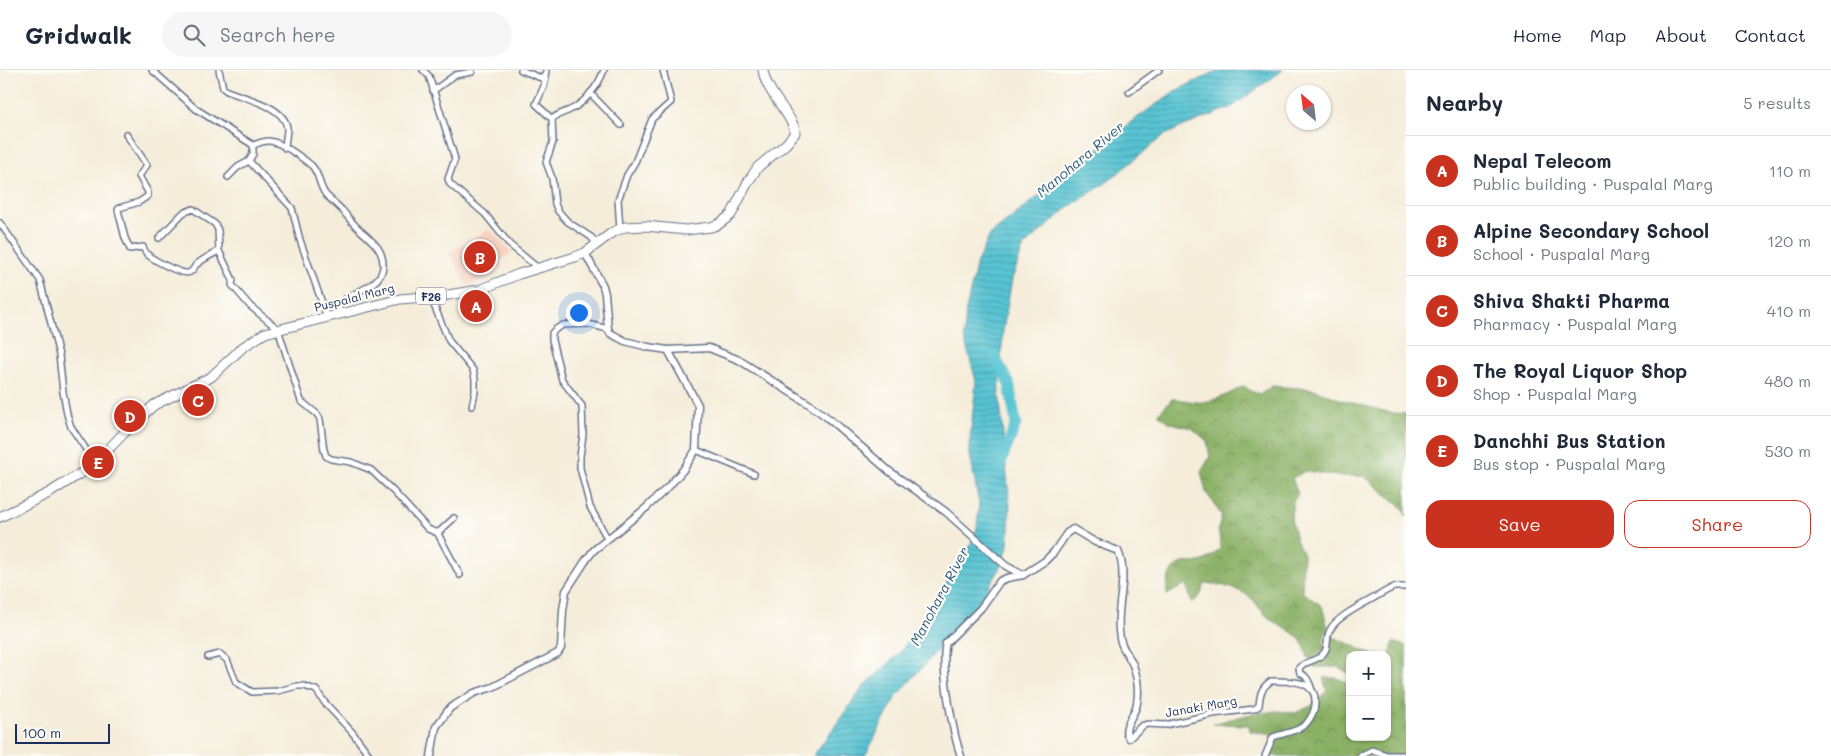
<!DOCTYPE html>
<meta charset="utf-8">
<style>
:root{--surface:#fff;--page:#f6f6f7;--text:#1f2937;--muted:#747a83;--line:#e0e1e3;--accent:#c8321e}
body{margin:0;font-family:Mali,sans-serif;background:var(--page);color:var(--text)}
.controls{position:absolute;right:15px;bottom:15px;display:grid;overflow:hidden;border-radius:10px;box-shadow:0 1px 4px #0004}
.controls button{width:45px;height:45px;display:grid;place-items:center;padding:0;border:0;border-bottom:1px solid var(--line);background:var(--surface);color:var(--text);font:25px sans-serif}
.compass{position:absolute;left:1286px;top:15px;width:45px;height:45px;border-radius:50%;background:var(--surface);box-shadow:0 1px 4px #0004;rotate:332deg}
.scale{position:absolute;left:15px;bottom:12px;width:95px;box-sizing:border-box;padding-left:5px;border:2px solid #1b2f5e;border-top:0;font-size:14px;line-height:18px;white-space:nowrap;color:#1b2f5e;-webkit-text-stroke:4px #fdfcf7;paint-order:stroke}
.you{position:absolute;left:578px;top:242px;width:18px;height:18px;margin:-12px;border:4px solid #fff;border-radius:50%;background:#1a73e8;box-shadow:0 0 0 8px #1a73e833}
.badge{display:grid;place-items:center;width:32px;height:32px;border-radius:50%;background:var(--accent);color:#fff;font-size:16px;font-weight:700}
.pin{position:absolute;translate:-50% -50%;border:2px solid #fff;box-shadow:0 1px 5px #0006}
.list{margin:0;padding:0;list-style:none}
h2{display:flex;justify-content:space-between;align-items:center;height:65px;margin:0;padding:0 20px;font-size:21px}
h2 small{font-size:16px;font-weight:400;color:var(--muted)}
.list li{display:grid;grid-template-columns:32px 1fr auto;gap:15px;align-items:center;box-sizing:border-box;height:70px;padding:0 20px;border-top:1px solid var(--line)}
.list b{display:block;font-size:19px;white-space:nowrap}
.list p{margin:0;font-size:16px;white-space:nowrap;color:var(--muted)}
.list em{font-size:16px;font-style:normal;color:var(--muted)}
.actions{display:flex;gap:10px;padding:15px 20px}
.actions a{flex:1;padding:11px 0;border:1px solid var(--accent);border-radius:15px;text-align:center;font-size:18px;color:var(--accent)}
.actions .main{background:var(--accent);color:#fff}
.icon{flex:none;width:28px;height:28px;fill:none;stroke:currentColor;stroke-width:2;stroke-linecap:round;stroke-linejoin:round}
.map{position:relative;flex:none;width:1406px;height:686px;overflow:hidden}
header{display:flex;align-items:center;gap:30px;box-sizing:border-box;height:70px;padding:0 25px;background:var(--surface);border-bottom:1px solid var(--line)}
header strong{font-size:24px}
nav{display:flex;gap:28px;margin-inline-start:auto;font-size:18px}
.search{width:350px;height:45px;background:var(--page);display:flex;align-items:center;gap:12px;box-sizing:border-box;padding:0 18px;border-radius:28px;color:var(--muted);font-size:19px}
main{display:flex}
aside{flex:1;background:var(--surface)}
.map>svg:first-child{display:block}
.built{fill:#f5d2c2}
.forest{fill:url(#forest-crowns);stroke:#537062}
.water{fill:url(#water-rules);stroke:#3a7a98}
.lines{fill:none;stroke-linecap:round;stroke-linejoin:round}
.river{stroke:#59c4d3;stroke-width:11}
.minor-casing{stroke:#677289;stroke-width:8}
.tertiary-casing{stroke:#677289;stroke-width:9}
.primary-casing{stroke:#677289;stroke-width:11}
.minor{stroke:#fff;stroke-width:5}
.tertiary{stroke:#fff;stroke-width:6}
.primary{stroke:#fff;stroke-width:9}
.labels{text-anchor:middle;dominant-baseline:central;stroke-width:4.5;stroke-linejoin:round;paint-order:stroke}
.shield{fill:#fdfcf7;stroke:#5f6c8c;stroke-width:1}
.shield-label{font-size:11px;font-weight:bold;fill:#1b2f5e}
.street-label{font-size:12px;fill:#1b2f5e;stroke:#fdfcf7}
.water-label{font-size:14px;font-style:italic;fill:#2e5c81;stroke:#fdfcf7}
</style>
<header>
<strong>Gridwalk</strong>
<div class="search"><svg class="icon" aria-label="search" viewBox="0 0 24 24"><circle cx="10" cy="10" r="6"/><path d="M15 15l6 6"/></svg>Search here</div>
<nav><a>Home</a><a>Map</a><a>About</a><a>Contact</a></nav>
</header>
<main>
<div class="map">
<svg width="1406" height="686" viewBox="0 0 1406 686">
<defs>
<pattern id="forest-crowns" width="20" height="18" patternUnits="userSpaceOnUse" patternTransform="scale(1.25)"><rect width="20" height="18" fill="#8bb166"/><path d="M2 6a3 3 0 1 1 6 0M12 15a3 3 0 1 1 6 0" fill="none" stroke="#719057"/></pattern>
<pattern id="water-rules" width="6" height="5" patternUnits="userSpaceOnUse" patternTransform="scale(1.25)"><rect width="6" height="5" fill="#59c4d3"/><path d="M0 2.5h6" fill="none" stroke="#49a0ae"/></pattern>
</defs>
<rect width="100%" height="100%" fill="#fdfcf7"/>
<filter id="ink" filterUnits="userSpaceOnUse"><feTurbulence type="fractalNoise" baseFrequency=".02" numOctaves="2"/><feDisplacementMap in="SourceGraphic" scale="10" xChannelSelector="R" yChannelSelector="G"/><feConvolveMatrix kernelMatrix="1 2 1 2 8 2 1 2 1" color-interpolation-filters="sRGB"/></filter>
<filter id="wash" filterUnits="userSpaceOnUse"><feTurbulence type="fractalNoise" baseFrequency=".0096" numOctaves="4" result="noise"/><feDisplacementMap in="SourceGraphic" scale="20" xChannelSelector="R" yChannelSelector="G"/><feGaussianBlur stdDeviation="1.12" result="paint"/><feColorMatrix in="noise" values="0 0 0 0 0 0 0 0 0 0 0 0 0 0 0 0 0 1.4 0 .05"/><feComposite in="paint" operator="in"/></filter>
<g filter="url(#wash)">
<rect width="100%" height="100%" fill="#f5edda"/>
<path class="built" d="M490,159L512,183L499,192L501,196L495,200L496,204L468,216L449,183Z"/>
<g class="forest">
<path d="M1244,316L1252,322L1261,324L1272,316L1313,319L1342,330L1392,343L1406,344V446L1404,439L1364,406H1337L1305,401L1292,408L1298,424L1293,431L1291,448L1296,470L1303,484L1302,522L1322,536L1328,558L1323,570L1325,576L1323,581L1314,589L1308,588C1301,560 1288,563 1269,548C1261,542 1257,533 1250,527C1236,517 1221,515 1205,513L1200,526L1192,533L1186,514L1167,525C1166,512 1168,498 1183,493C1188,492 1194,494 1199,492C1208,490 1215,484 1221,477L1218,459L1222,446L1206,422L1201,402L1210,387L1207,371L1192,358L1171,353L1158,344L1172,329C1182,329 1195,333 1203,332C1218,330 1231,323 1244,316Z"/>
<path d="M1331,566L1374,585H1350V604L1338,597H1304L1323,589L1330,582Z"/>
<path d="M1393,572L1406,576V686H1270L1275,676L1271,665L1250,661L1249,655L1212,654L1251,644L1277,641L1295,643L1311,636L1327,621L1323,608H1336L1350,613V667H1387V591H1389Z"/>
</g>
<path class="water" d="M1219,0H1283L1232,37L1182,57L1163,66L1106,113L1070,136L1024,176L1012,209L1003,260L999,321L1010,438L1008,476L1002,496L977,535L896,627L865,686H813L864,616L900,583L969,479L977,458L979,434L969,379L976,311L964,267L966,240L977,192L990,165L1127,55L1175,21Z"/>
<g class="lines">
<path class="river" d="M994,285L1009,313L1016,354L1000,395"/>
</g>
</g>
<g filter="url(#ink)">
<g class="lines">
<defs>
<g id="minor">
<path d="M152,0L196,39L253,75V84L249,91L292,138L300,170L327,247"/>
<path d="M219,0L223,18L227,21C244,28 285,36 287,58C287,64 285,72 285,78"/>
<path d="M423,0L429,6L455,89L448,109L450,114L485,144L510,175L538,198"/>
<path d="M521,0L546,10"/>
<path d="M546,0L544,16L536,34L552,49"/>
<path d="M433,21L455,5L472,2"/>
<path d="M1129,22L1159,0"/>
<path d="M590,23L621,55"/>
<path d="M126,64L147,95L139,106L148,122V126L139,132L119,138L118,140L125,168L130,179L143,177C144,179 145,182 147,184C152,189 184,207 190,202C193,201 194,198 195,196C202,189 211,185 219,181"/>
<path d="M253,75C257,74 263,71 268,71C280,71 301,87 311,95C320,103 318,115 326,125C331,130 337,135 342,140C348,147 353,154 360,160C372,171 384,179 383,197C381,217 351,222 340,233C338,236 339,240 340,244"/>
<path d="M228,107L238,97L249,91"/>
<path d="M0,153L40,210L59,285L63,322L67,344L71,357L95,393"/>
<path d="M620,159L618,130L627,105L635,92L652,49L671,32L663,0"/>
<path d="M159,168L183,143L193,139L215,154L218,160L219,181L233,210L232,215L250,236L278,259L301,331L317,344L320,349L324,380L326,386L331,389L351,392L371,400L393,421L428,459L435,462H439L454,448"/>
<path d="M597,174L591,167L568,152L558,141L555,134L552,108L546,92L553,72L552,49C557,44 564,43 570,40C585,33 599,15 604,0"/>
<path d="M430,226L449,271L473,300L475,309V322L472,336"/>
<path d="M696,380L754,404"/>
<path d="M437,462L460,505"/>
<path d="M607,468L590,437L580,398V386L583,365L582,336L562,310L552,270V263L556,259L563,255L588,254L608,259"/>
<path d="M208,587L220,584L227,590L236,612L252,622L278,621L297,616H304L316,620L325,633L352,662L370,686"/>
<path d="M1311,617C1308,610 1307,606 1300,603L1299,598C1306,590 1315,592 1322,585C1330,578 1325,569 1330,560C1337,545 1372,530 1386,521L1394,517H1406"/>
<path d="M1142,656L1147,654L1165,655L1213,644L1254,639L1259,636C1260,624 1261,618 1271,611C1288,611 1317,609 1315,633C1315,641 1311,648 1306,654C1297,662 1284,663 1273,667L1265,686"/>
<path d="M1360,686L1372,680L1387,685H1406"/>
</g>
<g id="tertiary">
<path d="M585,183L603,216L605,224L608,259L610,263L625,271L648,277L668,280L709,278L739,290L809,334L828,348L889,401L946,442L1006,496L1023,505"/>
<path d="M431,686L436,657L450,638L474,623L493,617L558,583L561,578L563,540L566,521L586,490L594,480L646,438L669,416L683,400L696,380L698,335L668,280"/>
<path d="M961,686C953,664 940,594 946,573L981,538L1000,511L1007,508L1023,505L1045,491L1054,482L1067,463L1073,459L1095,472L1118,481C1129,506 1116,534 1119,561C1120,578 1127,581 1133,595C1137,606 1139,621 1137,633C1136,644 1120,658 1129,668L1142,656"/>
</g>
<path id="primary" d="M0,447L49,423L86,400L95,393L125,362L154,335L211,307L243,277L265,263L400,229L448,225L479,220L519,204L575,187L585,183L613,162L625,157L646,156L686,160L711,157L719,154L731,145L748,112L758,97L786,74L795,63C795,47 766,24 763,0"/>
</defs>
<use href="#minor" class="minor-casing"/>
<use href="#tertiary" class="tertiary-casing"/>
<use href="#primary" class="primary-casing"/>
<use href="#minor" class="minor"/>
<use href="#tertiary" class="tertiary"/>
<use href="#primary" class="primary"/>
</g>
</g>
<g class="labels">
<rect class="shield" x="416" y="217.5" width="30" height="17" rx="4"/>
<g class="shield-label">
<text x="431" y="226">F26</text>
</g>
<g class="street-label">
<text transform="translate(354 227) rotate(-14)">Puspalal Marg</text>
<text transform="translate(1201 636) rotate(-10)">Janaki Marg</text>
</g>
<g class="water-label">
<text transform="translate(1080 89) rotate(-40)">Manohara River</text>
<text transform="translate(939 526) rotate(-62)">Manohara River</text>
</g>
</g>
</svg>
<div class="controls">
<button>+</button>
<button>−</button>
</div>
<svg class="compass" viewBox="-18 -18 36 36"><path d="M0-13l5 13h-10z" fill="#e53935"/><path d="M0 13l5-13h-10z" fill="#747a83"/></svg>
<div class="scale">100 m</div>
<div class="you"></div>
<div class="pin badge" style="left:476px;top:236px">A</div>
<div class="pin badge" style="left:480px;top:187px">B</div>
<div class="pin badge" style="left:198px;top:330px">C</div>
<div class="pin badge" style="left:130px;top:346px">D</div>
<div class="pin badge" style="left:98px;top:392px">E</div>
</div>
<aside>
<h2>Nearby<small>5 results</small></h2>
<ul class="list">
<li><span class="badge">A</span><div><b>Nepal Telecom</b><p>Public building · Puspalal Marg</p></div><em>110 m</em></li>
<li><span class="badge">B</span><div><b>Alpine Secondary School</b><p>School · Puspalal Marg</p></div><em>120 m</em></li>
<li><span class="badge">C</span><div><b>Shiva Shakti Pharma</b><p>Pharmacy · Puspalal Marg</p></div><em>410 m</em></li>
<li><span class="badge">D</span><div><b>The Royal Liquor Shop</b><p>Shop · Puspalal Marg</p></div><em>480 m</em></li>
<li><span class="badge">E</span><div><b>Danchhi Bus Station</b><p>Bus stop · Puspalal Marg</p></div><em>530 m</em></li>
</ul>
<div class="actions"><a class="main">Save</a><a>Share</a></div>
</aside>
</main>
